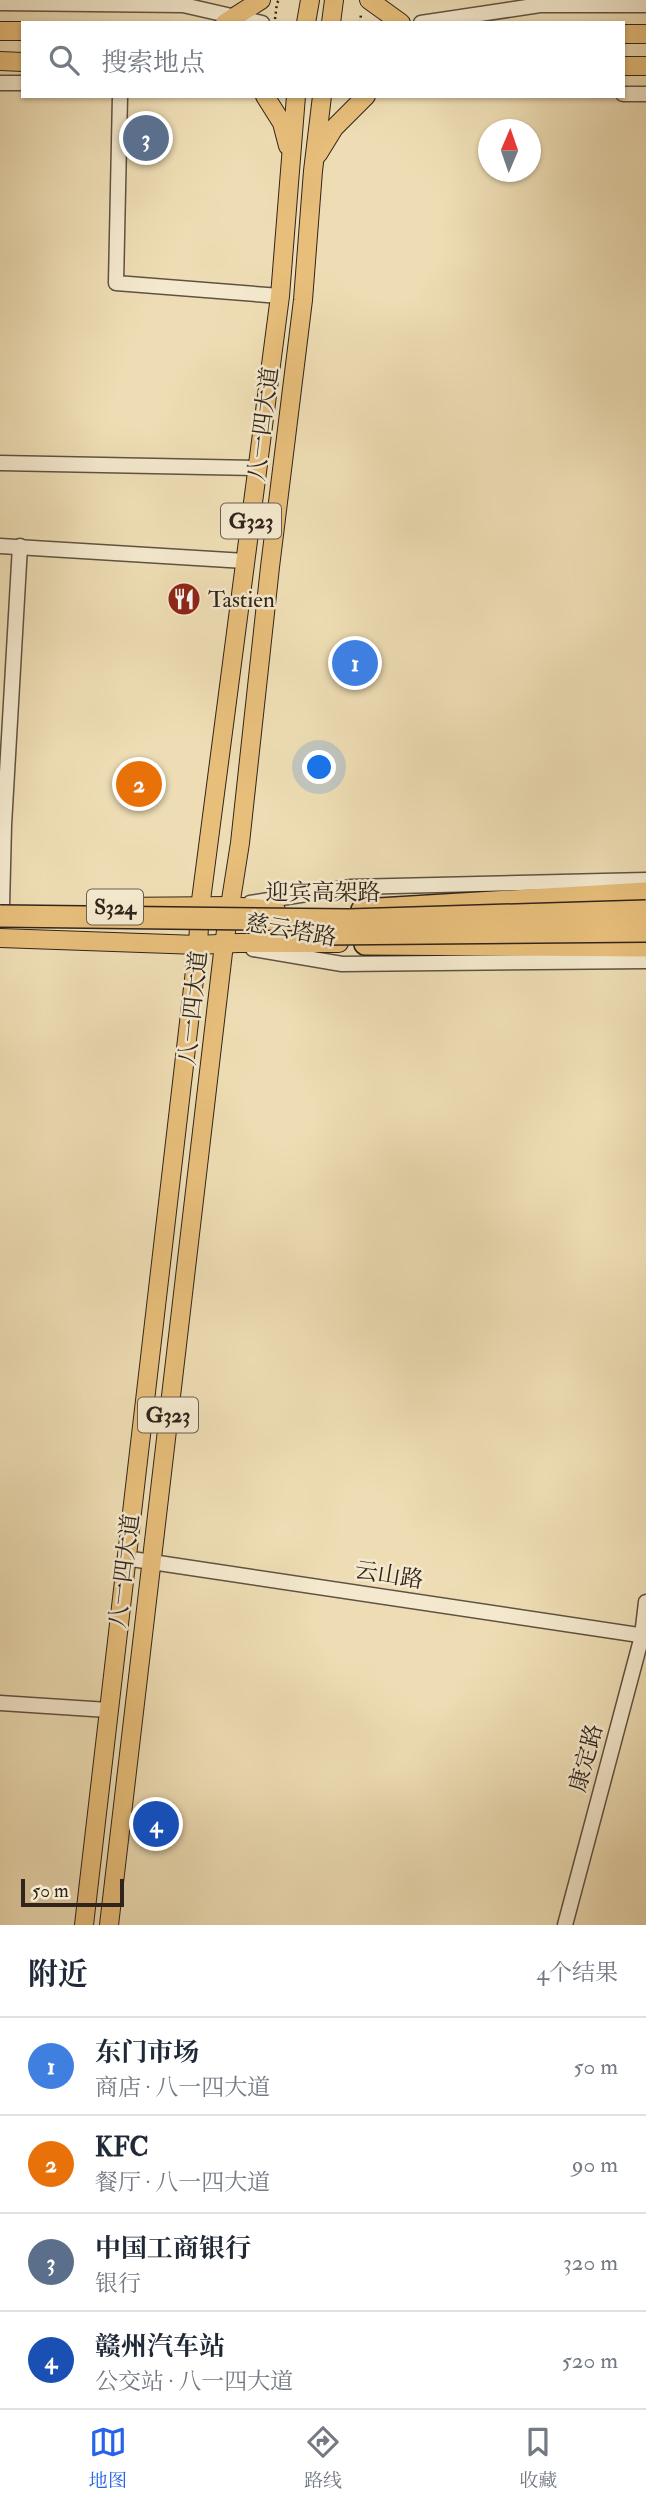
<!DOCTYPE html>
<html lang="zh">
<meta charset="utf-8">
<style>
:root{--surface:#fff;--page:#f6f6f7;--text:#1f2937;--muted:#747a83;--line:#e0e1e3;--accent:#2563eb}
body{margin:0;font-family:"IM FELL Double Pica","Noto Serif SC",serif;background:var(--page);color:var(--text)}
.compass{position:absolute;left:478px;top:119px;width:63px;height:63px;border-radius:50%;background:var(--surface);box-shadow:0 2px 5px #0004;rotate:2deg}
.scale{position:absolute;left:21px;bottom:18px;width:103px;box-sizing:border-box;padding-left:7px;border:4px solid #30241c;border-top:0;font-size:19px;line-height:24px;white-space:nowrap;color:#30241c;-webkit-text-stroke:5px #f4e9ce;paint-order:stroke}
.you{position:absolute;left:320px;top:768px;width:24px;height:24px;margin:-18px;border:5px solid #fff;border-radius:50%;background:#1a73e8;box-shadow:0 0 0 10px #1a73e833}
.badge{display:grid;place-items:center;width:46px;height:46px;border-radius:50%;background:var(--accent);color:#fff;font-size:23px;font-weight:700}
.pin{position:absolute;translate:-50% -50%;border:4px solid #fff;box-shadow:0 2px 7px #0006}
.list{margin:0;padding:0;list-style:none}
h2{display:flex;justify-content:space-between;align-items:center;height:91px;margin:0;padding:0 28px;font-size:30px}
h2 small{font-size:23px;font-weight:400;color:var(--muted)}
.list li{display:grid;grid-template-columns:46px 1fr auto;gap:21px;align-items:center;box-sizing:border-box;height:98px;padding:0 28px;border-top:2px solid var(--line)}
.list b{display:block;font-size:26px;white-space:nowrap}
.list p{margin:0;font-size:23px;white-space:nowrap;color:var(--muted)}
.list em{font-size:23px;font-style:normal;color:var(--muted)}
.icon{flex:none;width:38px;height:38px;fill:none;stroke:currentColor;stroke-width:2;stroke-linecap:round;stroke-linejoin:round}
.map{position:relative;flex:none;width:646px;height:1925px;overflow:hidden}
.search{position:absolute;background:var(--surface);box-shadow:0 2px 5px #0004;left:21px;right:21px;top:21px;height:77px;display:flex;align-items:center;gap:18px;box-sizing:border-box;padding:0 24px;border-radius:0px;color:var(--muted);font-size:26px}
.sheet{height:483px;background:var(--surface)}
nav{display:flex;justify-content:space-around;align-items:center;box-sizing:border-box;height:98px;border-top:2px solid var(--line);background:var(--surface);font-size:19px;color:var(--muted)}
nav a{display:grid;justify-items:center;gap:4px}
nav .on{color:var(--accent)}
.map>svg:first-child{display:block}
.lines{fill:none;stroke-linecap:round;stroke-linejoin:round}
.minor-casing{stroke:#605242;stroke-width:17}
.major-casing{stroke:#30241c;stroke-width:20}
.highway-casing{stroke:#30241c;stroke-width:24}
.path{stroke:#30241c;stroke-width:2.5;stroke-dasharray:2 3.5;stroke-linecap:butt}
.minor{stroke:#f4e9ce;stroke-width:14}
.major{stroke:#e7be7a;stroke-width:18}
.highway{stroke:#e7be7a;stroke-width:21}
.highway-bridge-casing{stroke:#30241c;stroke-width:24;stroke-linecap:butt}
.highway-bridge{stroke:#e7be7a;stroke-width:21}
.labels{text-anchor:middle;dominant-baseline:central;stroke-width:5;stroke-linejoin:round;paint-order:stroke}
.shield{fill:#f4e9ce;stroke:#6b5f51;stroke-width:2}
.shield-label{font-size:21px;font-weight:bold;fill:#30241c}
.street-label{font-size:23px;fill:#30241c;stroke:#f4e9ce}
.poi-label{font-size:23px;fill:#30241c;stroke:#f4e9ce;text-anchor:start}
</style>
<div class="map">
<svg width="646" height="1925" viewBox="0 0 646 1925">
<rect width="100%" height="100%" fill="#eeddb4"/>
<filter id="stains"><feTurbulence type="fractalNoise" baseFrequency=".00286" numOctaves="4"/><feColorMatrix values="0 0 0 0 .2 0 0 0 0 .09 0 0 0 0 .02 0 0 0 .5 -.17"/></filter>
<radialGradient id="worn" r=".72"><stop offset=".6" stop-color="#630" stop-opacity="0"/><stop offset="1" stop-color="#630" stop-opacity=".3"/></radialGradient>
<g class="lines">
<defs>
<g id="minor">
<path d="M0,3L183,5L262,23"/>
<path d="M421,23L540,5H646"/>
<path d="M0,83H23"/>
<path d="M623,94H646"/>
<path d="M120,96L116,283L280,296"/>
<path d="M0,463L258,468"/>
<path d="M0,546L245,561"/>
<path d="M250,903L351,887L646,880"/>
<path d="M2,906L4,825L20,546"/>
<path d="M253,949L342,964L646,961"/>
<path d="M125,1558L646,1636"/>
<path d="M0,1703L108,1710"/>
<path d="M565,1925L642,1636L646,1602"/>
</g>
<g id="major">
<path d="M369,0L401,23"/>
<path d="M225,23L261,0"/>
<path d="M306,23L310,0"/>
<path d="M331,23L334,0"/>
<path d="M0,31H23"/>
<path d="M623,34H646"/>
<path d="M0,61L23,62"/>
<path d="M623,66H646"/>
<path d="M265,96L282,123L288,146"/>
<path d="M318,154L334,128L366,96"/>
<path d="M108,907L230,906L276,910"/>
<path d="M0,938L198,945L238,943H339"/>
<path d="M84,1925L198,945L200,908L280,296L296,96"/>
<path d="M109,1925L224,944L240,843L270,567L303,300L313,171L322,96"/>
</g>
<g id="highway">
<path d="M362,910L646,893"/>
<path d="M365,944L646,946"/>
</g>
</defs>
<use href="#minor" class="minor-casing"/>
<use href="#major" class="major-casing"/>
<use href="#highway" class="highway-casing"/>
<g class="path">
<path d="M275,19L277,3L279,0"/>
<path d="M360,23L361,14"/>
</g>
<use href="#minor" class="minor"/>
<use href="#major" class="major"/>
<use href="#highway" class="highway"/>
<defs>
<g id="highway-bridge">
<path d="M0,916L349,920L646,911"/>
<path d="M321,934L646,931"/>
</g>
</defs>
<use href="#highway-bridge" class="highway-bridge-casing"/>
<use href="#highway-bridge" class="highway-bridge"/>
</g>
<defs>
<symbol id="restaurant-disc" viewBox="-11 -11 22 22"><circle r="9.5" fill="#8f2418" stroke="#f4e9ce"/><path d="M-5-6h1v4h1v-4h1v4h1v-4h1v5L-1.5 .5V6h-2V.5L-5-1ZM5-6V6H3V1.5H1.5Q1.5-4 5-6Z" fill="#fff"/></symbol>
</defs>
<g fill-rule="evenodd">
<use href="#restaurant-disc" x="165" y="580" width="38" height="38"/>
</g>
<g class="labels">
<g class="shield">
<rect x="221" y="503.5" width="60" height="35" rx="5"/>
<rect x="87" y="889.5" width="56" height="35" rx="5"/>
<rect x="138" y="1397.5" width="60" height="35" rx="5"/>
</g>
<g class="shield-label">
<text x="251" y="521">G323</text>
<text x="115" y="907">S324</text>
<text x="168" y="1415">G323</text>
</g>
<g class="street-label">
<text transform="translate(263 424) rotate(-83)">八一四大道</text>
<text x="323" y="892">迎宾高架路</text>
<text transform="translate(291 930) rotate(10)">慈云塔路</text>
<text transform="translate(193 1008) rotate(-84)">八一四大道</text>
<text transform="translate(124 1571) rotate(-83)">八一四大道</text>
<text transform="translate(389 1575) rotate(9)">云山路</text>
<text transform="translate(586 1758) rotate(-75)">康定路</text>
</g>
<g class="poi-label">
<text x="208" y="599">Tastien</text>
</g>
</g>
<rect width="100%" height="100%" filter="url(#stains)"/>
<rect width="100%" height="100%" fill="url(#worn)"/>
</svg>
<svg class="compass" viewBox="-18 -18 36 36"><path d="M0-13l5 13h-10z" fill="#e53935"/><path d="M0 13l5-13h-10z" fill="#747a83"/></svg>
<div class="scale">50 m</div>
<div class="you"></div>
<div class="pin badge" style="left:355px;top:663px;background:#3f7fe0">1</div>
<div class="pin badge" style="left:139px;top:784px;background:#e8710a">2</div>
<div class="pin badge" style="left:146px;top:138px;background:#5c6f8a">3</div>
<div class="pin badge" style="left:156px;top:1824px;background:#1a4fb4">4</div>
<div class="search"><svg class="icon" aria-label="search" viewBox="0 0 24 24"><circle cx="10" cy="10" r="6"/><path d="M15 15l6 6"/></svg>搜索地点</div>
</div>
<section class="sheet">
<h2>附近<small>4个结果</small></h2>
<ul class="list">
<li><span class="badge" style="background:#3f7fe0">1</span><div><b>东门市场</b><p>商店 · 八一四大道</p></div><em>50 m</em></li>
<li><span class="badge" style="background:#e8710a">2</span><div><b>KFC</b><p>餐厅 · 八一四大道</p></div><em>90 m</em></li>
<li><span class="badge" style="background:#5c6f8a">3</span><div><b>中国工商银行</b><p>银行</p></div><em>320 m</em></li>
<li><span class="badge" style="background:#1a4fb4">4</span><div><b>赣州汽车站</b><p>公交站 · 八一四大道</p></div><em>520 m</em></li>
</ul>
</section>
<nav>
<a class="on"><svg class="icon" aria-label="map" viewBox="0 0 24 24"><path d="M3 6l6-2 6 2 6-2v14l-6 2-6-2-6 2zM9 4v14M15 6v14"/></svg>地图</a>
<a><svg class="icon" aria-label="directions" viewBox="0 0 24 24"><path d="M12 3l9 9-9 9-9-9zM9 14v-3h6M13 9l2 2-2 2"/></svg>路线</a>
<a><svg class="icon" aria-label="saved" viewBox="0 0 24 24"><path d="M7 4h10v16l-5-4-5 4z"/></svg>收藏</a>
</nav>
